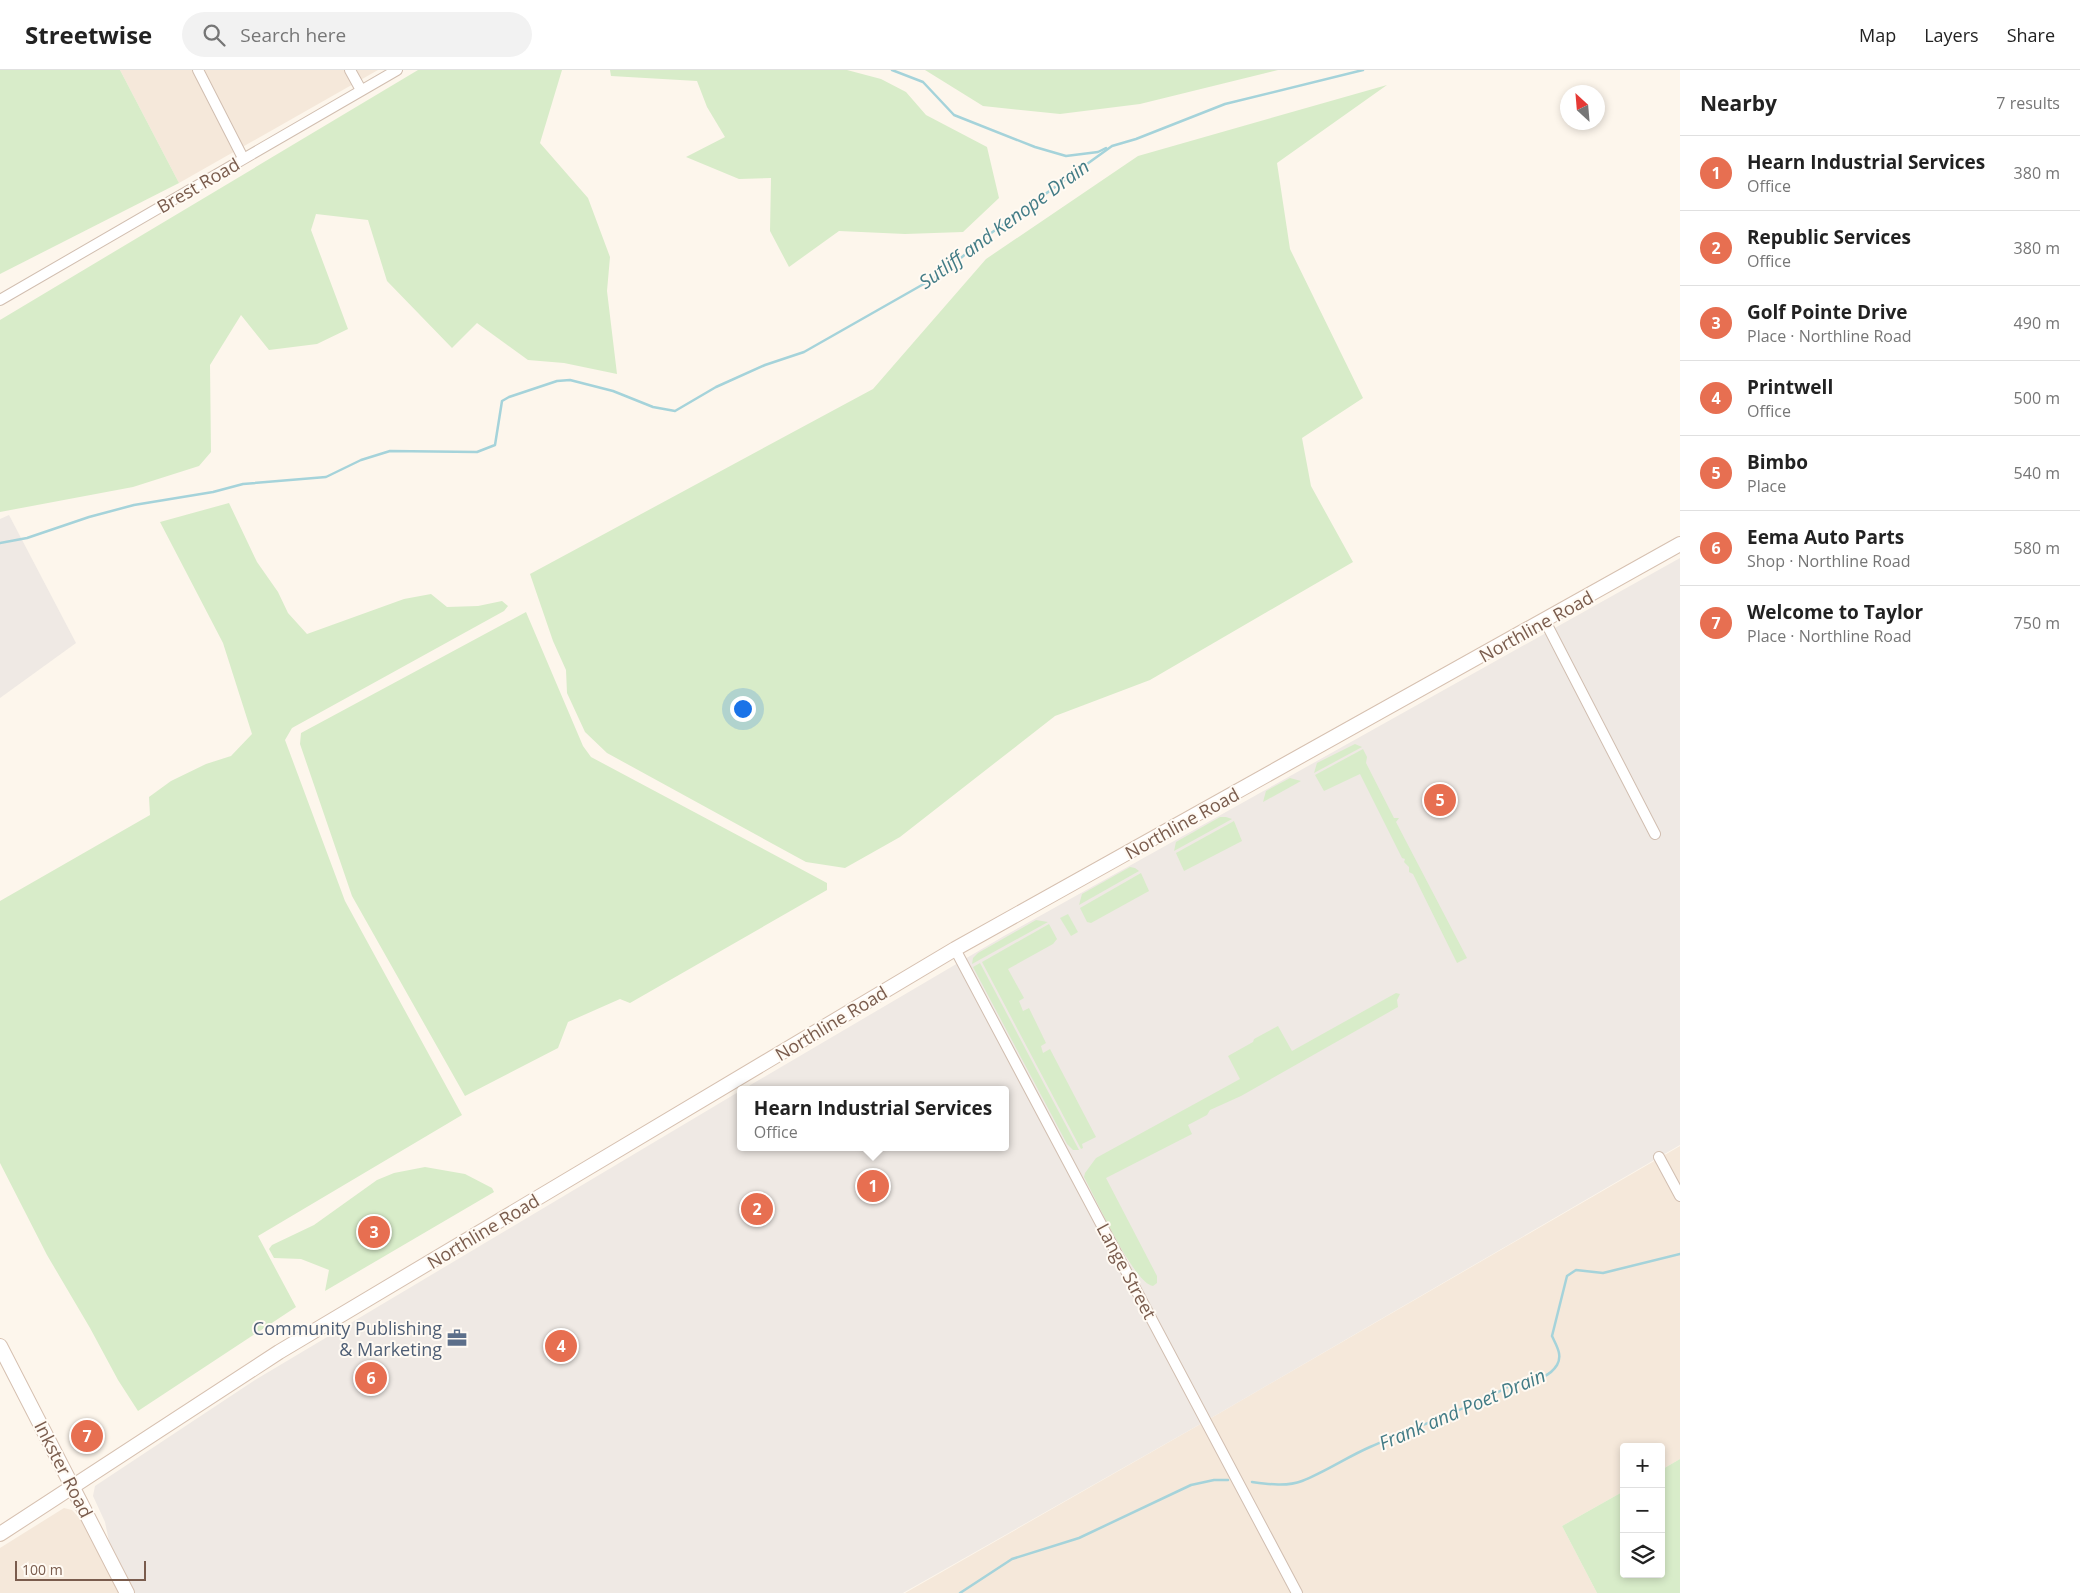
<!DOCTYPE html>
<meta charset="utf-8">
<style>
:root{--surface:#fff;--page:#f2f2f2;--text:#222;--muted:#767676;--line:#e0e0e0;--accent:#e76f51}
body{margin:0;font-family:"Open Sans",sans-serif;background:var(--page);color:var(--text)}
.controls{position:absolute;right:15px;bottom:15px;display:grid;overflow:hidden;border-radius:5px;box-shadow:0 2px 8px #0003}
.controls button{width:45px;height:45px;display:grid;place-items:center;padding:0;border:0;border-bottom:1px solid var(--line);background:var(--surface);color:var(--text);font:25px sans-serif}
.compass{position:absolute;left:1560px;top:15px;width:45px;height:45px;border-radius:50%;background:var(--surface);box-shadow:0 2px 8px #0003;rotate:334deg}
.scale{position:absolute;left:15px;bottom:12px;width:131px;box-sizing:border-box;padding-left:5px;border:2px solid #7a5c4d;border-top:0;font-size:14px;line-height:18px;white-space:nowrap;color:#7a5c4d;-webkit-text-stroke:4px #fffaf3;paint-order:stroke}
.you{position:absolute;left:742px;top:638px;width:18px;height:18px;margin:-12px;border:4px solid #fff;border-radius:50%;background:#1a73e8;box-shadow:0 0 0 8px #1a73e833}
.badge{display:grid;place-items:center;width:32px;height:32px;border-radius:50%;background:var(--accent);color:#fff;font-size:16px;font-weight:700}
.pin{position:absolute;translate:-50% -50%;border:2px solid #fff;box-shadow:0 1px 5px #0006}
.popup{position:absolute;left:737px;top:1016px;width:272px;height:65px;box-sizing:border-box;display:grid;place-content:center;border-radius:5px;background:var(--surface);filter:drop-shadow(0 1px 4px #0005);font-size:16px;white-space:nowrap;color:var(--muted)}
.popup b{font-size:19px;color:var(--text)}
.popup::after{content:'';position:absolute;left:50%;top:100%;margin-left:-10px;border:10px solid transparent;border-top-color:var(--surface)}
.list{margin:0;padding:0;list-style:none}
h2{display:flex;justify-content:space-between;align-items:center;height:65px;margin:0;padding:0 20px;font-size:21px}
h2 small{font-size:16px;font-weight:400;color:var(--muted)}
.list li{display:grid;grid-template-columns:32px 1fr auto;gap:15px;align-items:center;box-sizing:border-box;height:75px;padding:0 20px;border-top:1px solid var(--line)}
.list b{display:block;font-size:19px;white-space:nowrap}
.list p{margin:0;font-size:16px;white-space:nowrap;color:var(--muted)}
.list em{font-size:16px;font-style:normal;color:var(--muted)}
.icon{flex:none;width:28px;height:28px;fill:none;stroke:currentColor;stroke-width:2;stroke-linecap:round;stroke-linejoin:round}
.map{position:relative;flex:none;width:1680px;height:1523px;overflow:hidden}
header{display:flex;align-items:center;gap:30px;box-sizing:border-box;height:70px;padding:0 25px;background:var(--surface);border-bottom:1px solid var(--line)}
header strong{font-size:24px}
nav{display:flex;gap:28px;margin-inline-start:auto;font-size:18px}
.search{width:350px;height:45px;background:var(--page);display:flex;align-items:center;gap:12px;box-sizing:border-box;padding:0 18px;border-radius:28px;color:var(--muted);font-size:19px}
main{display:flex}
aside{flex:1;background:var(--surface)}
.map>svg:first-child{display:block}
.residential{fill:#f5e8da}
.industrial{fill:#efe9e4}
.green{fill:#d8ecc9}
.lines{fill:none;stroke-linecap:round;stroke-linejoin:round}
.stream{stroke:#a5d3da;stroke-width:2.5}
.street-casing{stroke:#d1beb0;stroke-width:12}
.secondary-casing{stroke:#d6c0b0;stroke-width:16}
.street{stroke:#fff;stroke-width:10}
.secondary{stroke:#fff;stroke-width:14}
.labels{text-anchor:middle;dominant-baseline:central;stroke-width:4;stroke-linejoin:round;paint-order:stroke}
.street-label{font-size:18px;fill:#7a5c4d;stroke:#fffaf3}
.service-label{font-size:18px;fill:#4e5e75;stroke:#fffaf3;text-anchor:end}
.water-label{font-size:19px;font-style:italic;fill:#437c86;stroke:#fffaf3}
</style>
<header>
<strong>Streetwise</strong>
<div class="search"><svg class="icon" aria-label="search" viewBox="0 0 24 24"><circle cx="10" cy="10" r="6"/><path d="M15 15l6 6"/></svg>Search here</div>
<nav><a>Map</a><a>Layers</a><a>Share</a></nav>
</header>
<main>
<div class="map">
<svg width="1680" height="1523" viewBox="0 0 1680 1523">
<rect width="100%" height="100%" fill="#fdf6ec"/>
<g class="residential">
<path d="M120,0H378L179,113Z"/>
<path d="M1680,1076V1389L1661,1400V1377H1624V1421L1562,1456L1597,1523H905L1211,1348Z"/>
<path d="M64,1438L72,1440L82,1451L121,1523H0V1478Z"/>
</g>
<g class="industrial">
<path d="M9,445L76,573L0,628V449Z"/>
<path d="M1680,488V1075L1211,1348L903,1523H135L110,1476L105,1452L93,1426L95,1416L255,1310L740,1021V1077H1006V1020H742L1004,866Z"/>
</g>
<g class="green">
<path d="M0,0H120L179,113L0,204Z"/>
<path d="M418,0H562L540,73L588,128L610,187L607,221L617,304L564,293L528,290L477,253L452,278L387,211L368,150L316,144L311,160L348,259L317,274L269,280L241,245L210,295L211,382L199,396L133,417L0,442V250Z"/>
<path d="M610,0H847L881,9L906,22L926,45L987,77L999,128L963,162L905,164L839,161L789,197L770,161L771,108L739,109L686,87L725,67L707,37L697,11L611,6Z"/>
<path d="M925,0H1278L1140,34L1060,44L983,36Z"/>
<path d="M1387,15L1277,93L1290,179L1363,328L1302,368L1311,416L1353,492L1150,610L1055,646L900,767L845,798L806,792L607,683L585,662L567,623L566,600L553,571L530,504L873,319L986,189L1138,86Z"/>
<path d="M229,433L257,492L278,522L288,543L307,564L404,529L431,524L447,537L478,536L502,531L508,536L504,541L292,658L285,670L345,831L462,1045L258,1166L296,1237L138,1341L118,1310L90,1258L47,1185L0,1093V831L150,745L149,727L171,711L206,694L231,686L252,664L223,573L160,452Z"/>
<path d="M526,542L583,676L591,687L827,813V820L630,933L620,929L568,952L558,978L465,1026L352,826L300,674L301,663Z"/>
<path d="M1355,674L1362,677L1314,703L1317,693Z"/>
<path d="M1363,679L1367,687L1366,693L1394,748H1399L1396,752L1467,888L1457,893L1413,804L1409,802V797L1404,792L1405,789L1402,788L1360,704L1324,721L1315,705Z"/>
<path d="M1290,708L1301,711L1263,732L1266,721Z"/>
<path d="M1220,747H1226L1232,749L1174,781L1176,772Z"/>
<path d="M1234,751L1242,771L1184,801L1176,783Z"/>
<path d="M1130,797L1135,798L1139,801L1079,835L1082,824Z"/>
<path d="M1141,803L1149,821L1091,853L1087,852L1080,838Z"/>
<path d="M1068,844L1078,862L1071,866L1060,848Z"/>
<path d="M1036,850L1048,852L972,894L973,888L978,883Z"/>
<path d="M1049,854L1057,869L1053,874L1008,899L1024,928L1019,931L1023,941L1029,938L1046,973L1041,976L1043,983L1050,979L1096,1067L1082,1074L1083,1078L1081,1079L982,892Z"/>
<path d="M980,893L1079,1080H1073L1067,1074L973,897Z"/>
<path d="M1396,923L1400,924L1397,930L1398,937L1241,1026L1210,1040L1207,1045L1188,1055L1192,1064L1106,1108L1157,1206V1213L1153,1216C1134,1214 1095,1127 1084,1107L1085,1103L1096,1088L1240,1009L1228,986L1253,972L1254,969L1278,956L1292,981Z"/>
<path d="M425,1097L465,1104L492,1118L494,1122L325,1221L329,1200L301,1189L274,1188L269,1179L272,1175L314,1155L377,1110L394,1103Z"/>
<path d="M1680,1389V1523H1597L1562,1456L1624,1421V1504H1661V1400Z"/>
</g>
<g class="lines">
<g class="stream">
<path d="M892,0L923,12L954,45L1035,77L1066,86L1098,82L1106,78"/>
<path d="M0,473L27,468L89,447L134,435L213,422L243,414L326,407L361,390L390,381L477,382L495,375L502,331L509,327L557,311L570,310L613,321L653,337L675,341L716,317L765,295L804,282L943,203L987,166L1112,76L1136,69L1225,34L1363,0"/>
<path d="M1252,1412C1267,1414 1287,1417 1302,1411C1325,1402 1347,1387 1370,1377C1415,1357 1463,1341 1506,1318C1523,1309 1546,1313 1557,1295C1563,1285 1556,1275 1552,1266L1567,1206L1576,1200L1603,1203L1680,1184"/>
<path d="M960,1523L1012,1489L1079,1468L1191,1415L1214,1410H1228"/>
</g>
<defs>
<g id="street">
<path d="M198,0L243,88"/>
<path d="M350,0L361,20"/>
<path d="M0,230L397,0"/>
<path d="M1545,551L1655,764"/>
<path d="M955,879L1297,1523"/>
<path d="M1659,1087L1680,1126"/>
</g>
<g id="secondary">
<path d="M0,1276L127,1523"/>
<path d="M0,1464L279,1282L955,879L1680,474"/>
</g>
</defs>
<use href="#street" class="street-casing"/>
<use href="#secondary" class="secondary-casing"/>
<use href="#street" class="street"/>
<use href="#secondary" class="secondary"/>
</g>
<defs>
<symbol id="office-bare" viewBox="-9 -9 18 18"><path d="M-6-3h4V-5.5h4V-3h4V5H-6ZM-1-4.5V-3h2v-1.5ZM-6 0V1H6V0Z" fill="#5c6f8a" stroke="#fffaf3" stroke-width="2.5" paint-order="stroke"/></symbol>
</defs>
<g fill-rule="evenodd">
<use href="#office-bare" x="443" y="1254" width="28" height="28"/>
</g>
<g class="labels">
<g class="street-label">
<text transform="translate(198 115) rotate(-30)">Brest Road</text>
<text transform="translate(1536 556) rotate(-29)">Northline Road</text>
<text transform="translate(1182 753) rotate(-29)">Northline Road</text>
<text transform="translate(831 953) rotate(-31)">Northline Road</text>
<text transform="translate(483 1161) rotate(-31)">Northline Road</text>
<text transform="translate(1127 1201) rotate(62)">Lange Street</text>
<text transform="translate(64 1399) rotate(63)">Inkster Road</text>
</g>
<g class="service-label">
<text x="442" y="1258">Community Publishing<tspan x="442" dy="21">&amp; Marketing</tspan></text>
</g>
<g class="water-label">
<text transform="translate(1004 154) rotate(-36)">Sutliff and Kenope Drain</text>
<text transform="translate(1462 1339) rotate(-23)">Frank and Poet Drain</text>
</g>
</g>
</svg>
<div class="controls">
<button>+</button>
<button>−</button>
<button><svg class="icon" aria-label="layers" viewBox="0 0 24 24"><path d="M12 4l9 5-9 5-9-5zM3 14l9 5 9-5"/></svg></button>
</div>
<svg class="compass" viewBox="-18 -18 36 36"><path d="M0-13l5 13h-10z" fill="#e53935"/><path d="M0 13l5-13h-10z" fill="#767676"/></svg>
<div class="scale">100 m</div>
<div class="you"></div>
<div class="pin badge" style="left:873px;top:1116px">1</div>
<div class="popup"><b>Hearn Industrial Services</b>Office</div>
<div class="pin badge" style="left:757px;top:1139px">2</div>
<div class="pin badge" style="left:374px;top:1162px">3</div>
<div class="pin badge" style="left:561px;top:1276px">4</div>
<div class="pin badge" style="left:1440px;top:730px">5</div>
<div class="pin badge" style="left:371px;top:1308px">6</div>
<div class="pin badge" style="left:87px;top:1366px">7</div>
</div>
<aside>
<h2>Nearby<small>7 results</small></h2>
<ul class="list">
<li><span class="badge">1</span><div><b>Hearn Industrial Services</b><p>Office</p></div><em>380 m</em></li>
<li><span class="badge">2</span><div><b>Republic Services</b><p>Office</p></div><em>380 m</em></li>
<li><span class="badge">3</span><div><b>Golf Pointe Drive</b><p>Place · Northline Road</p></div><em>490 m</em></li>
<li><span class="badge">4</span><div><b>Printwell</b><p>Office</p></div><em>500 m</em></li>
<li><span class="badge">5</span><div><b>Bimbo</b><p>Place</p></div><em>540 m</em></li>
<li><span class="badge">6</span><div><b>Eema Auto Parts</b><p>Shop · Northline Road</p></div><em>580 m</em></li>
<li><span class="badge">7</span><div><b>Welcome to Taylor</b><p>Place · Northline Road</p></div><em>750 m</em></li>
</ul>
</aside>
</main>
